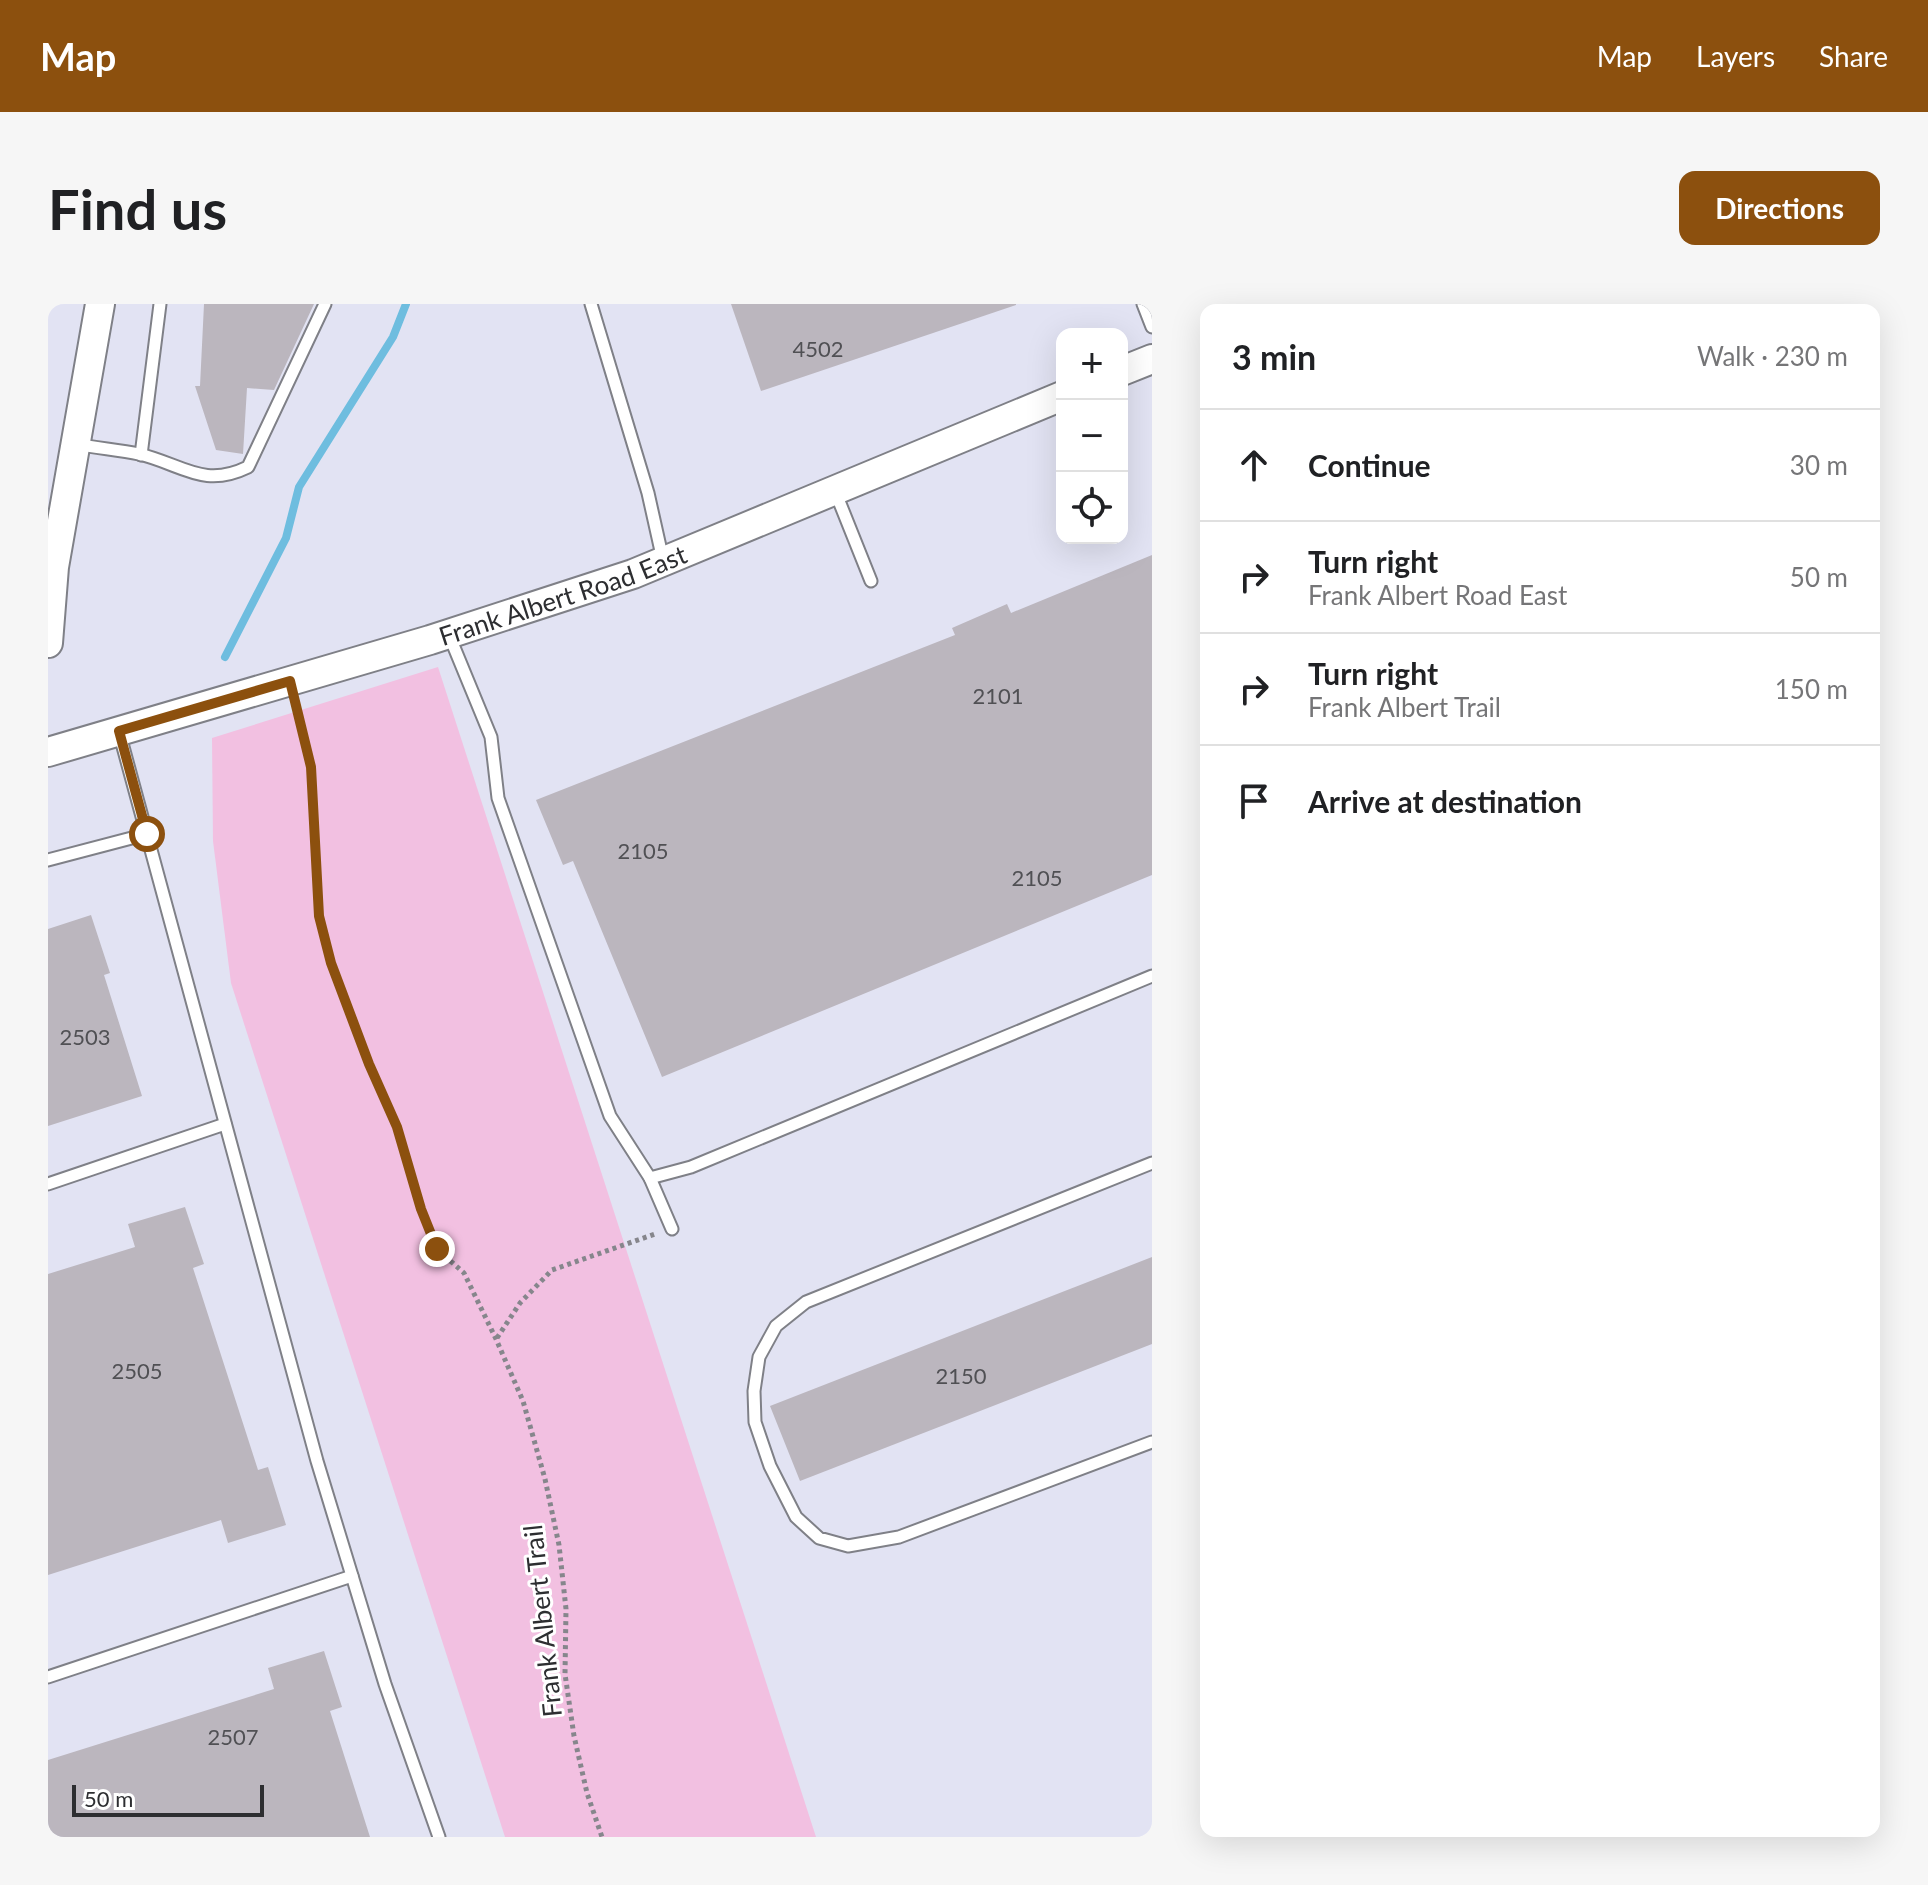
<!DOCTYPE html>
<meta charset="utf-8">
<style>
:root{--surface:#fff;--page:#f6f6f6;--text:#202124;--muted:#757577;--line:#e0e0e0;--accent:#8c500e}
body{margin:0;font-family:Lato,sans-serif;background:var(--page);color:var(--text)}
.controls{position:absolute;right:24px;top:24px;display:grid;overflow:hidden;border-radius:16px;box-shadow:0 8px 32px #0002}
.controls button{width:72px;height:72px;display:grid;place-items:center;padding:0;border:0;border-bottom:2px solid var(--line);background:var(--surface);color:var(--text);font:40px sans-serif}
.scale{position:absolute;left:24px;bottom:20px;width:192px;box-sizing:border-box;padding-left:8px;border:4px solid #2d2e31;border-top:0;font-size:22px;line-height:28px;white-space:nowrap;color:#2d2e31;-webkit-text-stroke:6px #fff;paint-order:stroke}
.stop{position:absolute;width:24px;height:24px;margin:-18px;border:6px solid #8c500e;border-radius:50%;background:#fff}
.stop.end{background:#8c500e;border-color:#fff;box-shadow:0 2px 8px #0008}
.list{margin:0;padding:0;list-style:none}
h2{display:flex;justify-content:space-between;align-items:center;height:104px;margin:0;padding:0 32px;font-size:34px}
h2 small{font-size:26px;font-weight:400;color:var(--muted)}
.list li{display:grid;grid-template-columns:52px 1fr auto;gap:24px;align-items:center;box-sizing:border-box;height:112px;padding:0 32px;border-top:2px solid var(--line)}
.list b{display:block;font-size:30px;white-space:nowrap}
.list p{margin:0;font-size:26px;white-space:nowrap;color:var(--muted)}
.list em{font-size:26px;font-style:normal;color:var(--muted)}
.icon{flex:none;width:44px;height:44px;fill:none;stroke:currentColor;stroke-width:2;stroke-linecap:round;stroke-linejoin:round}
.map{position:relative;flex:none;width:1104px;height:1533px;overflow:hidden;border-radius:16px}
header{display:flex;align-items:center;gap:48px;box-sizing:border-box;height:112px;padding:0 40px;background:var(--accent);color:#fff}
header strong{font-size:38px}
nav{display:flex;gap:44px;margin-inline-start:auto;font-size:28px}
.intro{display:flex;align-items:center;justify-content:space-between;box-sizing:border-box;height:192px;padding:0 48px}
h1{margin:0;font-size:56px}
.button{padding:20px 36px;border-radius:16px;background:var(--accent);color:#fff;font-size:28px;font-weight:700}
main{display:flex;gap:48px;padding:0 48px}
aside{flex:1;background:var(--surface);border-radius:16px;box-shadow:0 8px 32px #0002}
.map>svg:first-child{display:block}
.built{fill:#e2e3f3;fill-rule:evenodd}
.green{fill:#f2c0e1}
.lines{fill:none;stroke-linecap:round;stroke-linejoin:round}
.stream{stroke:#6ebddf;stroke-width:8}
.building{fill:#bbb6be}
.service-casing{stroke:#7f8087;stroke-width:15}
.tertiary-casing{stroke:#7f8087;stroke-width:32}
.path{stroke:#86868c;stroke-width:5;stroke-dasharray:4 4;stroke-linecap:butt}
.service{stroke:#fff;stroke-width:11}
.tertiary{stroke:#fff;stroke-width:28}
.route{stroke:#8c500e;stroke-width:10}
.labels{text-anchor:middle;dominant-baseline:central;stroke-width:6;stroke-linejoin:round;paint-order:stroke}
.number-label{font-size:22px;fill:#505054}
.street-label{font-size:26px;fill:#2d2e31;stroke:#fff}
</style>
<header>
<strong>Map</strong>
<nav><a>Map</a><a>Layers</a><a>Share</a></nav>
</header>
<div class="intro"><h1>Find us</h1><a class="button">Directions</a></div>
<main>
<div class="map">
<svg width="1104" height="1533" viewBox="0 0 1104 1533">
<rect width="100%" height="100%" fill="#f0f0f9"/>
<path class="built" d="M0,0H1104V1533H0ZM1014,30H1074V234H1014Z"/>
<path class="green" d="M390,363L768,1533H457L183,679L165,537L164,434Z"/>
<g class="lines">
<path class="stream" d="M177,353L238,234L251,183L345,33L358,0"/>
</g>
<g class="building">
<path d="M156,0H266L226,86L199,84L195,150L168,146L147,82H152Z"/>
<path d="M683,0H968V1L713,87Z"/>
<path d="M1104,251V571L614,773L525,557L515,561L488,496L907,331L904,324L959,300L963,309Z"/>
<path d="M43,611L62,669L56,671L94,792L0,822V625Z"/>
<path d="M137,903L156,960L145,964L210,1166L220,1163L238,1221L180,1239L173,1216L0,1271V970L87,943L80,920Z"/>
<path d="M1104,953V1040L752,1177L722,1102Z"/>
<path d="M276,1347L294,1403L282,1407L322,1533H0V1456L226,1385L220,1364Z"/>
</g>
<g class="lines">
<defs>
<g id="service">
<path d="M543,0L600,189L615,256"/>
<path d="M1095,0L1104,23"/>
<path d="M28,140C49,144 71,146 91,150C134,160 155,185 200,163L277,0"/>
<path d="M93,151L112,0"/>
<path d="M787,187L823,277"/>
<path d="M401,331L443,433L450,494L562,812L602,874L624,925"/>
<path d="M71,428L269,1157L337,1380L391,1533"/>
<path d="M0,556L99,530"/>
<path d="M1104,859L758,998L728,1022L711,1053L706,1087L707,1118L722,1162L748,1213L771,1234L800,1242L851,1233L1104,1138"/>
<path d="M602,874L643,863L1104,672"/>
<path d="M0,880L177,820"/>
<path d="M0,1373L304,1272"/>
</g>
<g id="tertiary">
<path d="M1074,67L1104,55"/>
<path d="M0,339L6,263L52,0"/>
<path id="s1" d="M0,448L382,336L585,270L1014,92"/>
</g>
</defs>
<use href="#service" class="service-casing"/>
<use href="#tertiary" class="tertiary-casing"/>
<g class="path">
<path d="M248,402L263,463L271,612L283,659L321,760L349,823L373,905L389,945L416,969L448,1035L475,1097L497,1175L511,1241L518,1305L517,1370L526,1432L539,1489L554,1533"/>
<path d="M449,1034L472,999L504,966L607,930"/>
</g>
<use href="#service" class="service"/>
<use href="#tertiary" class="tertiary"/>
</g>
<g class="lines">
<path class="route" d="M99,530L71,427L242,377L263,463L271,612L283,659L321,760L349,823L373,905L389,945"/>
</g>
<g class="labels">
<g class="number-label">
<text x="770" y="44">4502</text>
<text x="950" y="391">2101</text>
<text x="595" y="546">2105</text>
<text x="989" y="573">2105</text>
<text x="37" y="732">2503</text>
<text x="89" y="1066">2505</text>
<text x="913" y="1071">2150</text>
<text x="185" y="1432">2507</text>
</g>
<g class="street-label">
<text stroke="none"><textPath href="#s1" startOffset="538">Frank Albert Road East</textPath></text>
<text transform="translate(494 1317) rotate(-96)">Frank Albert Trail</text>
</g>
</g>
</svg>
<div class="controls">
<button>+</button>
<button>−</button>
<button><svg class="icon" aria-label="locate" viewBox="0 0 24 24"><circle cx="12" cy="12" r="6"/><path d="M12 2v4M12 18v4M2 12h4M18 12h4"/></svg></button>
</div>
<div class="scale">50 m</div>
<div class="stop" style="left:99px;top:530px"></div>
<div class="stop end" style="left:389px;top:945px"></div>
</div>
<aside>
<h2>3 min<small>Walk · 230 m</small></h2>
<ul class="list">
<li><svg class="icon" aria-label="ahead" viewBox="0 0 24 24"><path d="M12 20V5M6 11l6-6 6 6"/></svg><div><b>Continue</b></div><em>30 m</em></li>
<li><svg class="icon" aria-label="right" viewBox="0 0 24 24"><path d="M7 20v-9h11M14 6l5 5-5 5"/></svg><div><b>Turn right</b><p>Frank Albert Road East</p></div><em>50 m</em></li>
<li><svg class="icon" aria-label="right" viewBox="0 0 24 24"><path d="M7 20v-9h11M14 6l5 5-5 5"/></svg><div><b>Turn right</b><p>Frank Albert Trail</p></div><em>150 m</em></li>
<li><svg class="icon" aria-label="arrive" viewBox="0 0 24 24"><path d="M6 21V4h12l-3 4 3 4H6"/></svg><div><b>Arrive at destination</b></div></li>
</ul>
</aside>
</main>
